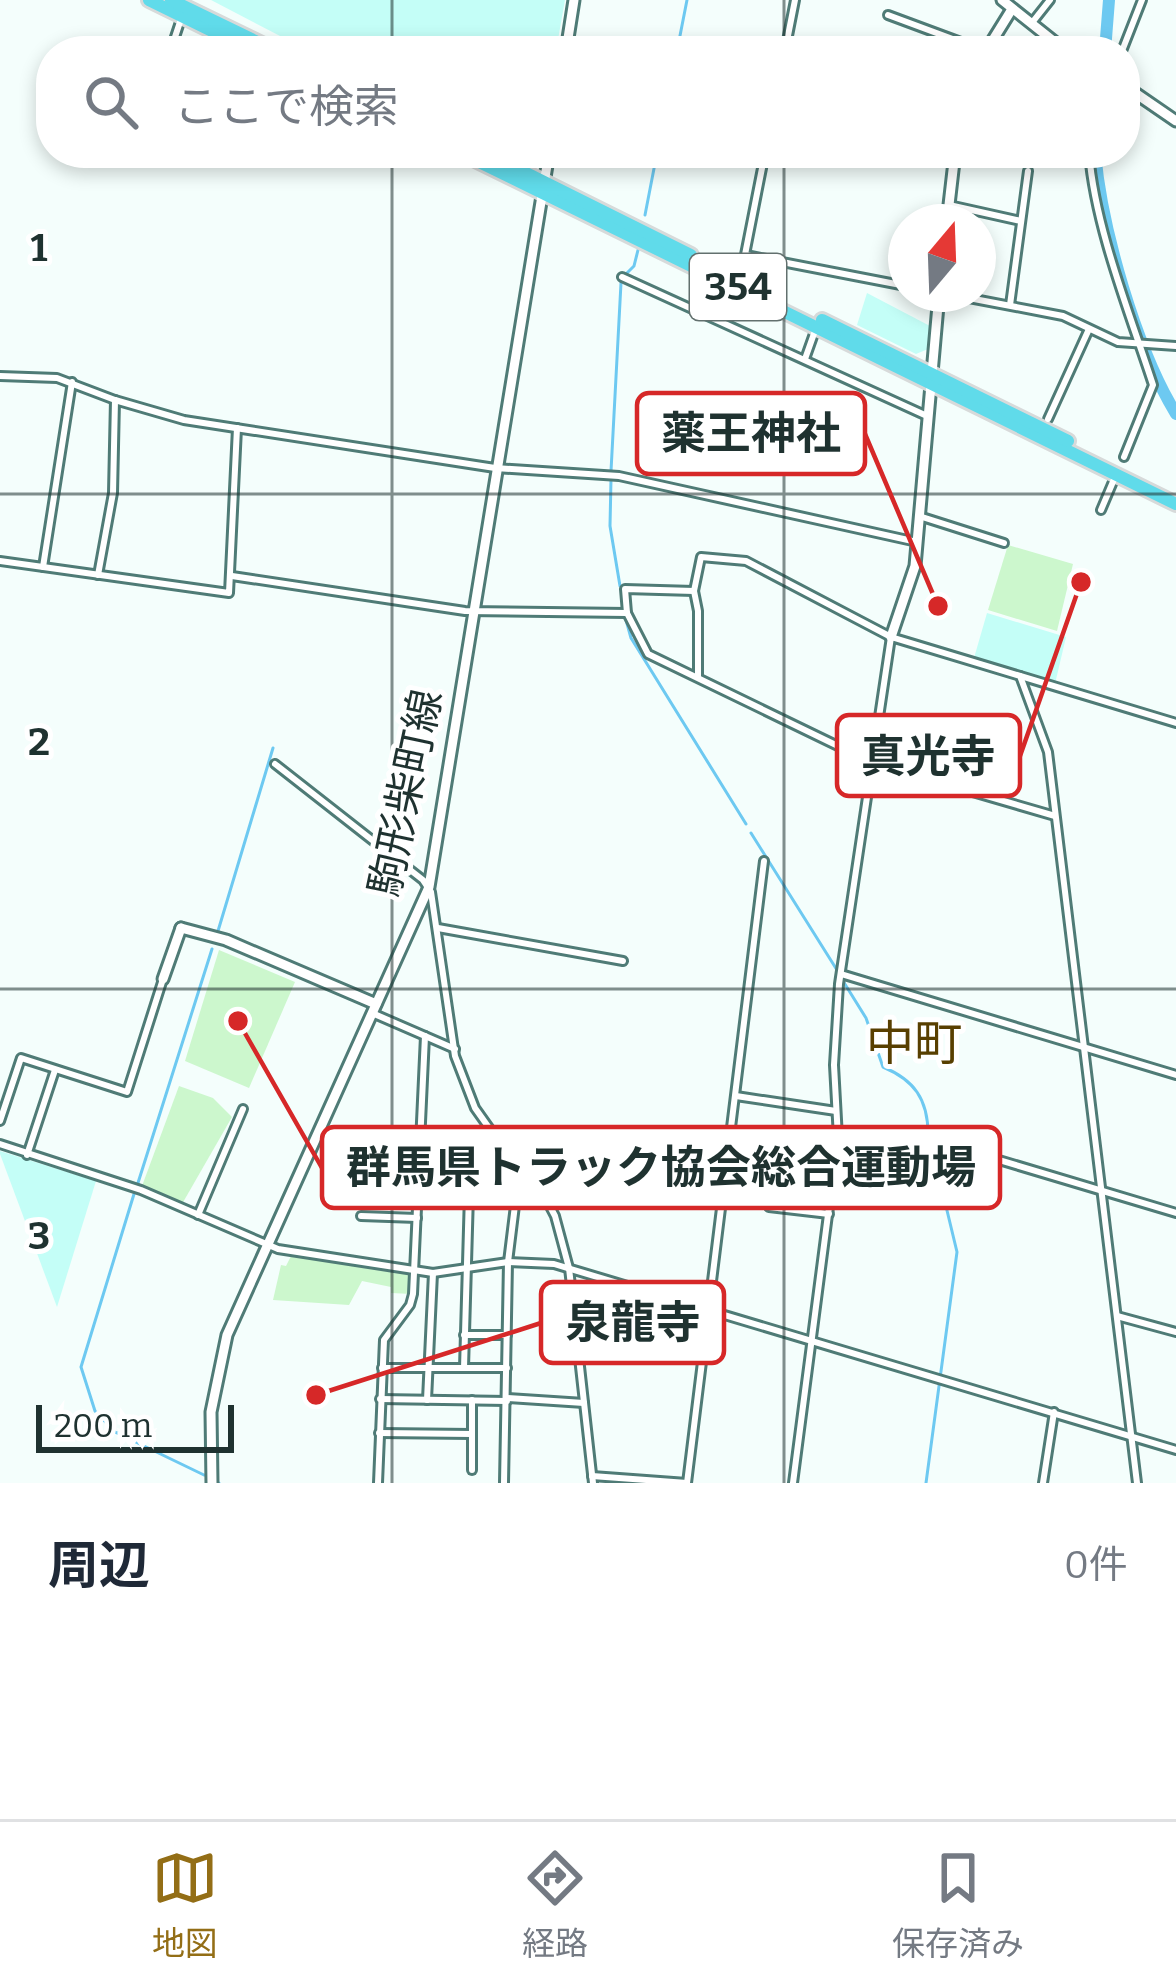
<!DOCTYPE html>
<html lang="ja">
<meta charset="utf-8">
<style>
:root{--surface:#fff;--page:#f2f2f3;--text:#1f2937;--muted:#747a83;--line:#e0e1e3;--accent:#936e16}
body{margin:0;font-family:Bitter,"Noto Sans JP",serif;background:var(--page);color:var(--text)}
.compass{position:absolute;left:888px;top:204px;width:108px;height:108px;border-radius:50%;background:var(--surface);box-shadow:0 6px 18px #0003;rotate:19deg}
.scale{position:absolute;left:36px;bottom:30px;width:198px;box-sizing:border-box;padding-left:12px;border:6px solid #1f3230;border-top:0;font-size:33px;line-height:42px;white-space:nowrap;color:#1f3230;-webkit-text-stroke:9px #fff;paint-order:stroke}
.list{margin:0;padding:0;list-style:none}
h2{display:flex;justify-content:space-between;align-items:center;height:156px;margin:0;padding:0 48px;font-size:51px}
h2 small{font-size:39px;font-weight:400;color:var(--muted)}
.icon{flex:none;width:66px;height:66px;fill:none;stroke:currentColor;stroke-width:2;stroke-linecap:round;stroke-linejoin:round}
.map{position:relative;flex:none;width:1176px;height:1483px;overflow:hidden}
.search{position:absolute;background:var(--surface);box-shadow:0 6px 18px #0003;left:36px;right:36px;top:36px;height:132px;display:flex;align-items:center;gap:30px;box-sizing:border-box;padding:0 42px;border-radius:48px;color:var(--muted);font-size:45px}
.sheet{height:336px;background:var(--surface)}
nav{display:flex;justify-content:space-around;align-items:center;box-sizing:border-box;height:168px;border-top:3px solid var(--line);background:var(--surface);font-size:33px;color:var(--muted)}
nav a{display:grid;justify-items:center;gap:6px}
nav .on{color:var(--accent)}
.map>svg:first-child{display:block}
.built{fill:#c4fef7}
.green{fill:#ccf7cd}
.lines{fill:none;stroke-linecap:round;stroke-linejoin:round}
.stream{stroke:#6dc9f1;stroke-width:3}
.river{stroke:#6dc9f1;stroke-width:12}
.minor-casing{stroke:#4f7b76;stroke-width:12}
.tertiary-casing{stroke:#4f7b76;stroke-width:15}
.secondary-casing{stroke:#4f7b76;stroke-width:15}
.trunk-casing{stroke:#d7dada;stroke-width:18}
.minor{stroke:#fff;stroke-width:6}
.tertiary{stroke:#fff;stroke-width:9}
.secondary{stroke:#fff;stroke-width:9}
.trunk{stroke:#60dbea;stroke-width:12}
.grid{fill:none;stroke:#1f3230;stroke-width:3;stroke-opacity:0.55}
.labels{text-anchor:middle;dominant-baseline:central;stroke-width:10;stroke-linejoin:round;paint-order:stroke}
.shield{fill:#fff;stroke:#62706e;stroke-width:3}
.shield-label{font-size:39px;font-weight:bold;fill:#1f3230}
.street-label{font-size:42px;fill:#1f3230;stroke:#fff}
.quarter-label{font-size:48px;fill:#583f00;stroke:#fff}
.grid-label{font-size:39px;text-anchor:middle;font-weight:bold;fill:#1f3230;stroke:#fff;stroke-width:10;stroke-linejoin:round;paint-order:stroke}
.leader{fill:none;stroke:#d62828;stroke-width:4.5}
.callout-dot{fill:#d62828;stroke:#fff;stroke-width:4.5}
.callout{fill:#fff;stroke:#d62828;stroke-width:4.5}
.callout-label{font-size:45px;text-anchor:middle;font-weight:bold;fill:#1f3230}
</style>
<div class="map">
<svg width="1176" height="1483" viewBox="0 0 1176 1483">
<rect width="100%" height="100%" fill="#f4fefc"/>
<g class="built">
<path d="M211,0H565L556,51H309Z"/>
<path d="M867,293L930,326L928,349L916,354L857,325Z"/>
<path d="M987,613L1066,637L1055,684L974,658Z"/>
<path d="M0,1151L96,1181L57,1307L0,1154Z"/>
</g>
<g class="green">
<path d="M1008,545L1073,564L1057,631L988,610Z"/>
<path d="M219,950L295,982L249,1088L185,1061Z"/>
<path d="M179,1086L213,1098L232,1117L182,1204L142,1186Z"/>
<path d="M292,1254L411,1274L412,1294L391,1293V1287L362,1281L349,1305L273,1300L281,1265L286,1266Z"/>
</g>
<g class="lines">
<g class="stream">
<path d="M677,51L687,0"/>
<path d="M645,215L657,153"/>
<path d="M627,273L634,266L638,250"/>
<path d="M611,471L621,283"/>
<path d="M611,479L610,526L620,586"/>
<path d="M626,620L631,638L746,824"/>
<path d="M751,833L837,970"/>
<path d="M218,931L273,748"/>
<path d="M843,981L866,1018L883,1067C914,1080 928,1099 928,1134"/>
<path d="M137,1186L212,949"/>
<path d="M134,1194L81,1367L95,1411L115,1432L204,1475"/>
<path d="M218,1483H219"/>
<path d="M926,1483L957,1252L931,1144"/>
</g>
<g class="river">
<path d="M1105,51L1109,0"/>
<path d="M1095,153C1102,230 1136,348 1176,414"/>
</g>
<defs>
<g id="minor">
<path d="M888,15L985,51"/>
<path d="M1031,24L1050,0"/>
<path d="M171,49L181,19"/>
<path d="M785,51L795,0"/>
<path d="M1122,51L1142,0"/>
<path d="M1089,153C1095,228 1130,314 1153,385L1124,457"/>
<path d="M949,205L1021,221"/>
<path d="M746,255L906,286"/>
<path d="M622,277L927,416"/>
<path d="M740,280L765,153"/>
<path d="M948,294L1063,316L1118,342L1176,346"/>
<path d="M1010,305L1028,171"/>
<path d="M805,359L816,328"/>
<path d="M0,376L57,378L115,400L184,420L495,468L619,476L917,542"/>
<path d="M1048,419L1089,329"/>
<path d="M1101,510L1115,477"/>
<path d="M919,516L1004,543"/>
<path d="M0,561L229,593L237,428"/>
<path d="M43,567L72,382"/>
<path d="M98,575L113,493L115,400"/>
<path d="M232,576L465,611L627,613"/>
<path d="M694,591L625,589L627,613L648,654L873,763L1055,816"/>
<path d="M1020,676L1048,752L1137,1483"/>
<path d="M698,677V611L694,591L701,557L746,561L891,637L1176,723"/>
<path d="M275,764L423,880L431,892L455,1056L475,1108L504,1149L534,1176L555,1216L569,1268L593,1483"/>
<path d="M438,928L623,961"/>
<path d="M841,974L1176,1075"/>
<path d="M372,1013L455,1049"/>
<path d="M736,1096L836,1111"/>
<path d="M0,1121L21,1058L127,1092L163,979"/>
<path d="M838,1131L932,1140L1176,1213"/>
<path d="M0,1144L141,1190L278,1249L433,1273L508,1262L554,1264L1176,1450"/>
<path d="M27,1155L55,1070"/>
<path d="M769,1207L829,1214"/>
<path d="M198,1215L243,1109"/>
<path d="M361,1216L417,1218"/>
<path d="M1117,1316L1176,1332"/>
<path d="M464,1335H507"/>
<path d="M382,1368H507"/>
<path d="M464,1368L469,1194L515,1198"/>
<path d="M507,1398L584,1403"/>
<path d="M380,1399L507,1401"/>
<path d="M427,1400L433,1273"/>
<path d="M379,1433L472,1434"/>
<path d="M472,1470V1400"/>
<path d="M592,1476L687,1483"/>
<path d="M378,1483L384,1340L410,1305L413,1294L425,1036"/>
<path d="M504,1483L508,1262L520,1165"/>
<path d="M687,1483L764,861"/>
<path d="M793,1483L838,1138L834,1065L839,984L891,637"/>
<path d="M1043,1483L1054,1412"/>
</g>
<g id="tertiary">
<path d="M1002,0L1066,51"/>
<path d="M986,51L1012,9"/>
<path d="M1125,86L1176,121"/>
<path d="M947,222L955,153"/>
<path d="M891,637L915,566L939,294"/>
<path d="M181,928L226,940L376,1004"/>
<path d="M163,979L181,928"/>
</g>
<g id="secondary">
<path d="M566,51L574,0"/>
<path d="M212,1483L211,1412L227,1335L429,887L549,153"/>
</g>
<g id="trunk">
<path d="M149,0L253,51"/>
<path d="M171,0L276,51"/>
<path d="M461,153L1176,504"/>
<path d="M486,153L691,255"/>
<path d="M822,320L1068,441"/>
</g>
</defs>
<use href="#minor" class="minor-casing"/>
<use href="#tertiary" class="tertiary-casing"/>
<use href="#secondary" class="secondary-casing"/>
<use href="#trunk" class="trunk-casing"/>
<use href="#minor" class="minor"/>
<use href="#tertiary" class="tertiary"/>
<use href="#secondary" class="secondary"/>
<use href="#trunk" class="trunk"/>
</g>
<path class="grid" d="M392,0V51M784,0V51M392,153V1483M784,153V1483M0,494H1176M0,989H1176"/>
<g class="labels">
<rect class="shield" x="690" y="254" width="96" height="66" rx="9"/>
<g class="shield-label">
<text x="738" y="287">354</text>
</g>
<g class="street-label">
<text transform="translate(406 793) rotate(-78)">駒形柴町線</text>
</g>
<g class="quarter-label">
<text x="914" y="1044">中町</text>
</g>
</g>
<g class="grid-label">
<text x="39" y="261">1</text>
<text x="39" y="755">2</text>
<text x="39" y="1249">3</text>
</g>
<path class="leader" d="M938 606L865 434M1081 582L1020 756M238 1021L322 1168M316 1395L541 1323"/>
<g class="callout-dot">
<circle cx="938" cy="606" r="12"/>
<circle cx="1081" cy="582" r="12"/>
<circle cx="238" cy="1021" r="12"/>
<circle cx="316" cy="1395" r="12"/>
</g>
<g class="callout">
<rect x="637" y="393" width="228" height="81" rx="12"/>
<rect x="837" y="715" width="183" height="81" rx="12"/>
<rect x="322" y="1127" width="678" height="81" rx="12"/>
<rect x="541" y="1282" width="183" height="81" rx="12"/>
</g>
<g class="callout-label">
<text x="751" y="449">薬王神社</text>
<text x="928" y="772">真光寺</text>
<text x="661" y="1183">群馬県トラック協会総合運動場</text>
<text x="633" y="1338">泉龍寺</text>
</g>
</svg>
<svg class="compass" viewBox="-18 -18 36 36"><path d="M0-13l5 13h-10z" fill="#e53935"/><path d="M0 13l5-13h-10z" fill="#747a83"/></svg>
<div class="scale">200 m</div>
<div class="search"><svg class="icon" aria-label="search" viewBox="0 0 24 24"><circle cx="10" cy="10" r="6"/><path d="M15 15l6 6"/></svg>ここで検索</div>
</div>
<section class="sheet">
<h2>周辺<small>0件</small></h2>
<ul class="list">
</ul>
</section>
<nav>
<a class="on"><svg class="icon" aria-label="map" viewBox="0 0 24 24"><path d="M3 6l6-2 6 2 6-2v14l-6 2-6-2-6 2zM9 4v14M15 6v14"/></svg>地図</a>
<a><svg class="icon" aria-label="directions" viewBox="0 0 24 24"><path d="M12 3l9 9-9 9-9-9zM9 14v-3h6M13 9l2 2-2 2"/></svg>経路</a>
<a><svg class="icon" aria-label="saved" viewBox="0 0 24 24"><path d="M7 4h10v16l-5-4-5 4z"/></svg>保存済み</a>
</nav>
